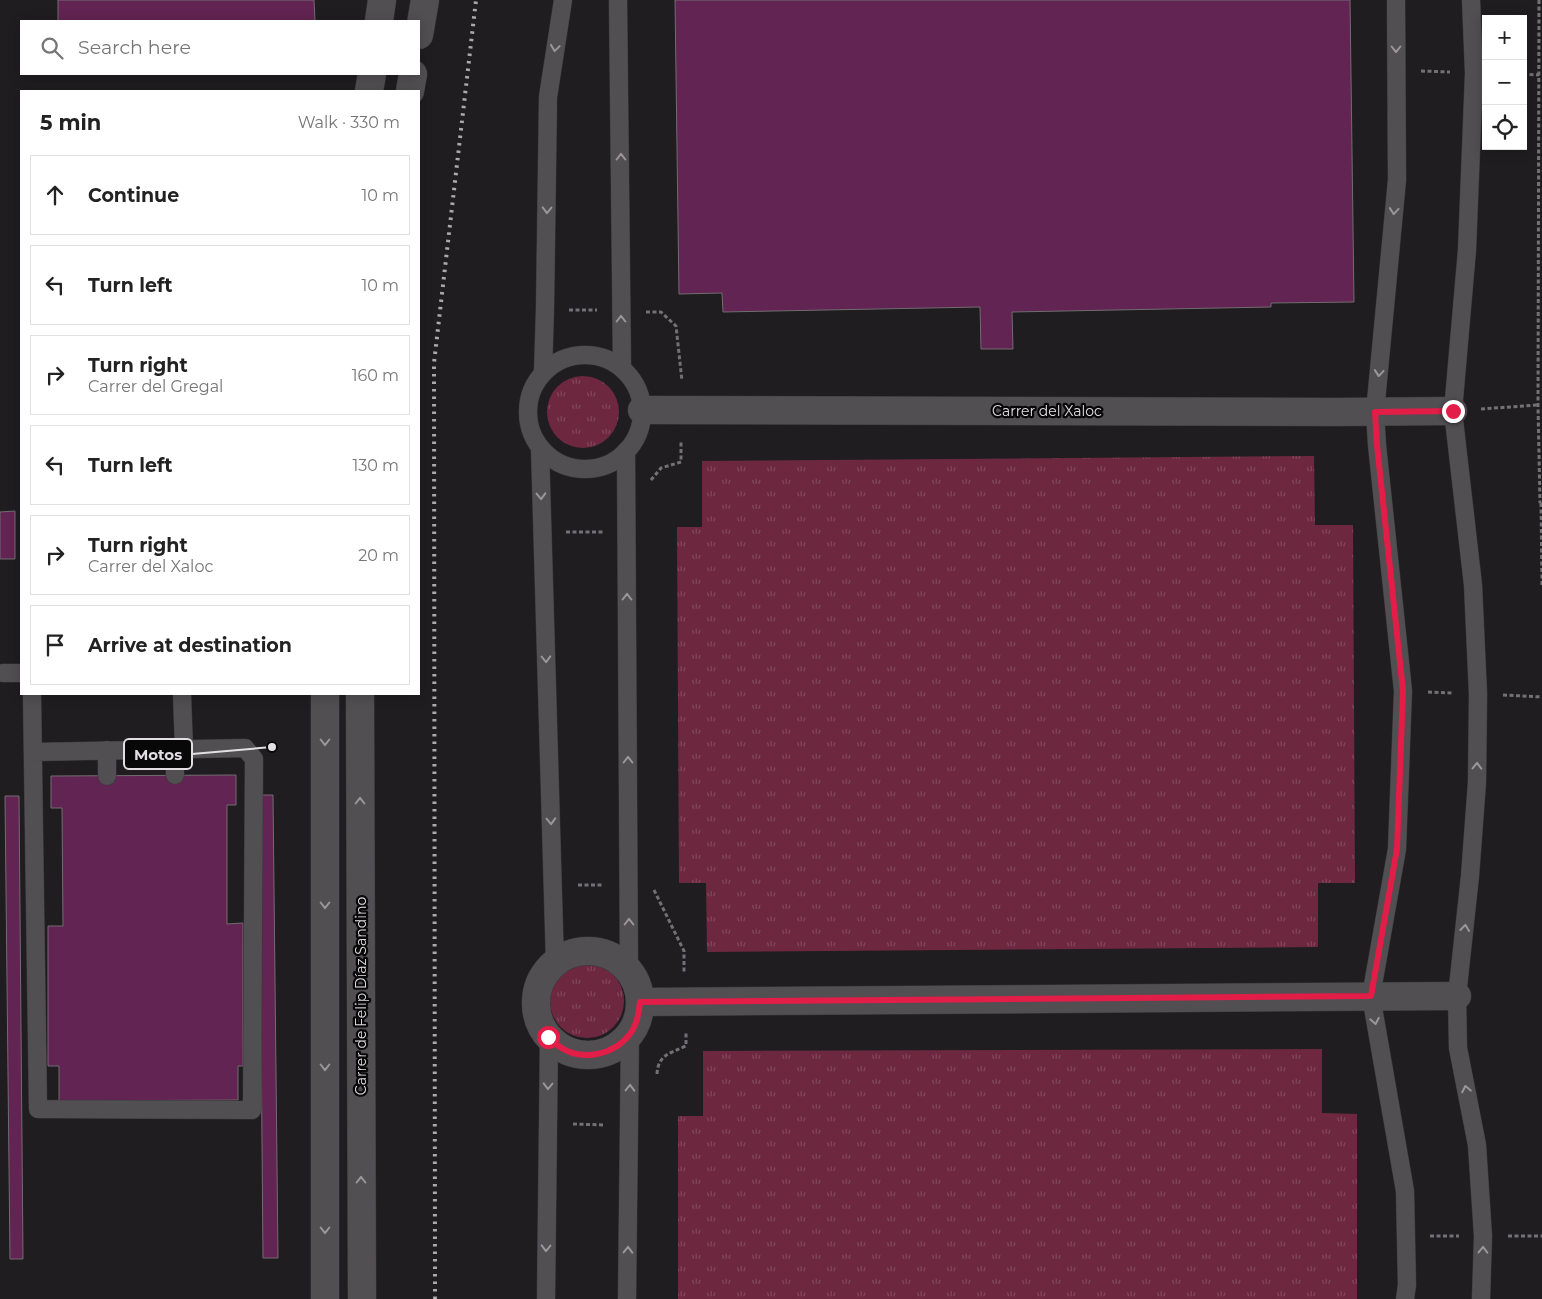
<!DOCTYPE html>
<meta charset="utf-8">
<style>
:root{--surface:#fff;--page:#f2f2f2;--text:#222;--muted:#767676;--line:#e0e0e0}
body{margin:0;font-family:Montserrat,sans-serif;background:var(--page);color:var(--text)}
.controls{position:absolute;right:15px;top:15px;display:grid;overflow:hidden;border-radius:0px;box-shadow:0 2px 12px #0003}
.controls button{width:45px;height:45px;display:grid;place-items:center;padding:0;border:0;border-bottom:1px solid var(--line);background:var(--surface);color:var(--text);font:25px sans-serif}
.stop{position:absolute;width:15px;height:15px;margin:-11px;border:4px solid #e11d48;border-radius:50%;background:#fff}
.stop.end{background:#e11d48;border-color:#fff;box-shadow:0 1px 5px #0008}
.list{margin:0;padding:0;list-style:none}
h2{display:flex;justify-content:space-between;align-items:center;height:65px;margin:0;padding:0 20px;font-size:21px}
h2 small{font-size:16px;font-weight:400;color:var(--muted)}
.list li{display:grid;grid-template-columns:32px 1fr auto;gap:15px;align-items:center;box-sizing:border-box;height:80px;margin:0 10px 10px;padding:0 10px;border:1px solid var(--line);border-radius:0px}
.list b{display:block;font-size:19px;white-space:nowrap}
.list p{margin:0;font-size:16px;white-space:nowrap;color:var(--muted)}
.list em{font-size:16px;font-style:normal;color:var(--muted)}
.icon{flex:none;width:28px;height:28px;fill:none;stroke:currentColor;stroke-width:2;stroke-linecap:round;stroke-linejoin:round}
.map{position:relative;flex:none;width:1542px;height:1299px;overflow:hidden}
.search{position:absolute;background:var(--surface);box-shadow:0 2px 12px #0003;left:20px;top:20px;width:400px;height:55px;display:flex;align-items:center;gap:12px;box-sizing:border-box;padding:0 18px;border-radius:0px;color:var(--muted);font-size:19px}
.panel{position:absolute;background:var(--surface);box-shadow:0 2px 12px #0003;left:20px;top:90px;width:400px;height:605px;border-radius:0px}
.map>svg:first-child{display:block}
.grass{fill:url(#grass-tufts)}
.building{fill:#622452;stroke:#726d70}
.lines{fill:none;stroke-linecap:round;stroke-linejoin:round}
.lane-casing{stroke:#39373a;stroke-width:19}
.street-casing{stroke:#39373a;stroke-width:29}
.secondary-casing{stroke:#39373a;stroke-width:29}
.path{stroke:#737174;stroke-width:3;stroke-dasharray:4 2.5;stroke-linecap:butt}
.lane{stroke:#524f53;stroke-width:18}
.street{stroke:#524f53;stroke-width:28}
.secondary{stroke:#524f53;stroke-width:28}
.rail{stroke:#aba9ac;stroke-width:4;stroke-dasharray:2.5 5;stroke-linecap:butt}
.oneway{stroke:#9a979a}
.route{stroke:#e11d48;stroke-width:6}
.labels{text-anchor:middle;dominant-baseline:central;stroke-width:4.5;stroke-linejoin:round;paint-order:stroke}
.street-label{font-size:14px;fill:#e1dfe2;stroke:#090809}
.leader{fill:none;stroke:#e1dfe2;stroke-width:2}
.callout-dot{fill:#e1dfe2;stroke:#090809;stroke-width:2}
.callout{fill:#090809;stroke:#e1dfe2;stroke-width:2}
.callout-label{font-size:15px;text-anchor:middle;font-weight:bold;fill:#e1dfe2}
</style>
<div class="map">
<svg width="1542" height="1299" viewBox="0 0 1542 1299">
<defs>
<pattern id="grass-tufts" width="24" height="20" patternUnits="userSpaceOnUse" patternTransform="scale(1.25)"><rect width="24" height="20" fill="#6d2840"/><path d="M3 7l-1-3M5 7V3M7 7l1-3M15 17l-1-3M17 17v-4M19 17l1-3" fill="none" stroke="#82475b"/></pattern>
</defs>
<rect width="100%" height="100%" fill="#1f1d20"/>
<g class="grass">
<circle cx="583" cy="412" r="36"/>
<path d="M1314,456L1315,525H1353L1355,883H1318V947L707,952L706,883H679L677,527H702V461Z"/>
<circle cx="587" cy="1001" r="37"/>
<path d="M1322,1049V1113L1357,1114V1299H678V1116H703V1051Z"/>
</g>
<g class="building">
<path d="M58,0H314L315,21H58Z"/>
<path d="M675,0H1350L1354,302L1271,303V307L1012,312L1013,349H981L980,307L723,312L722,293L679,294Z"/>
<path d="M15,511V559H0V512Z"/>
<path d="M236,775V805H227V924L243,923V1066H238V1100L59,1101V1066H48V926H63L62,808H51V776Z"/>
<path d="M259,795H273L278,1258H263Z"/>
<path d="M5,796H19L23,1259H10Z"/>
</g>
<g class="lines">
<defs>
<g id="lane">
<path d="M618,0L622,368"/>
<path d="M1396,0L1397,180L1375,412L1377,445L1403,691L1397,849L1371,996L1405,1191L1407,1285L1405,1299"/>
<path d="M1471,0L1474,73L1467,250L1453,411L1473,585L1478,694L1477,782L1470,876L1457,996L1458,1048L1477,1145L1483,1236L1481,1299"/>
<circle cx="585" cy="412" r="57"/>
<path d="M543,372L545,309L548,97L563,0"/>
<path d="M540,448L555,964"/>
<path d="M626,451L629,971"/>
<path d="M3,673H21"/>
<path d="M32,694L38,1109L252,1110L254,759L245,748L33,752"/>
<path d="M182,694L184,749"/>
<path d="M175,775V750"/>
<path d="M107,776V750"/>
<path d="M546,1299L549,1037"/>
<path d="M627,1299L630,1034"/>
</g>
<g id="street">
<path d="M642,410L1335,412L1453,411"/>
<circle cx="588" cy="1003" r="52"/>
<path d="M640,1002L1457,996"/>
</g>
<g id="secondary">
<path d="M379,21L382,0"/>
<path d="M419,35L425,0"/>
<path d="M369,91L372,74"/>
<path d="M410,91L413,74"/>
<path d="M325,694V1299"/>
<path d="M360,694L362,1299"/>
</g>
</defs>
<use href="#lane" class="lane-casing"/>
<use href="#street" class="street-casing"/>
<use href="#secondary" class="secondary-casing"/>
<g class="path">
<path d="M1539,0L1538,405L1540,503"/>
<path d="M1421,71L1450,72"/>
<path d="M1523,74L1539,75"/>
<path d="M569,310H597"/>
<path d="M646,312H661L676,326L682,381"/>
<path d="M1481,409L1538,405"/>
<path d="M651,480L661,468L681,462V440"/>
<path d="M1541,503L1542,587"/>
<path d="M566,532H603"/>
<path d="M1428,692L1454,693"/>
<path d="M1503,695L1542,697"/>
<path d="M578,885H604"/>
<path d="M654,890L684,951V972"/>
<path d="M657,1074C658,1055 670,1053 686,1046V1031"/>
<path d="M573,1124L605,1125"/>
<path d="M1430,1236H1459"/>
<path d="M1508,1236H1542"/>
</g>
<use href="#lane" class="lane"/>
<use href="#street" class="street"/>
<use href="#secondary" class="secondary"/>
<path class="rail" d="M435,1299L434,363L476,0"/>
</g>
<defs><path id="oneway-chevron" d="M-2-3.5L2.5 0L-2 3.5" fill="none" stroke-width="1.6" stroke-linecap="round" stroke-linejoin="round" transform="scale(1.25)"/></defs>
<g class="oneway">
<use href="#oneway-chevron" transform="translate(555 48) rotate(98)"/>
<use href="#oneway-chevron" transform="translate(1396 49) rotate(90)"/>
<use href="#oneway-chevron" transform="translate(621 157) rotate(-90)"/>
<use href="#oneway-chevron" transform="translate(547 210) rotate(91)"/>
<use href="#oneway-chevron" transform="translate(1394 211) rotate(95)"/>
<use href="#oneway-chevron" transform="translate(621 319) rotate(-90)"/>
<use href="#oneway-chevron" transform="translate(1379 373) rotate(95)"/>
<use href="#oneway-chevron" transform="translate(541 496) rotate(88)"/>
<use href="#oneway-chevron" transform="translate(627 597) rotate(-90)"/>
<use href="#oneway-chevron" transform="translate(546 659) rotate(88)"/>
<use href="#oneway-chevron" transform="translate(325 742) rotate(90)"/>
<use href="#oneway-chevron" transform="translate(628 760) rotate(-90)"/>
<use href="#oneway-chevron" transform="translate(1477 766) rotate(-89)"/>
<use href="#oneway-chevron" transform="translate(360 801) rotate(-90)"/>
<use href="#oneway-chevron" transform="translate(551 821) rotate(88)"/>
<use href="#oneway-chevron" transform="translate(325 905) rotate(90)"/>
<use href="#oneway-chevron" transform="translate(629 922) rotate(-90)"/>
<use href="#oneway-chevron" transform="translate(1465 928) rotate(-84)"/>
<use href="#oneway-chevron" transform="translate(1375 1021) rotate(80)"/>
<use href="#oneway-chevron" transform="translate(325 1067) rotate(90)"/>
<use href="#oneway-chevron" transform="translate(548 1086) rotate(91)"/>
<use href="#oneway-chevron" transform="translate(630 1088) rotate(-89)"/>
<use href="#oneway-chevron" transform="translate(1466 1089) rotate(-101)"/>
<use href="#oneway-chevron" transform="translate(361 1180) rotate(-90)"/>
<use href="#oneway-chevron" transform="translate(325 1230) rotate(90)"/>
<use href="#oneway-chevron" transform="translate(546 1248) rotate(91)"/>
<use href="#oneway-chevron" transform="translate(628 1250) rotate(-89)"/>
<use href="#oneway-chevron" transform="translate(1483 1250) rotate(-89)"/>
</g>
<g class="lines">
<path class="route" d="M548,1037C552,1040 556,1044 560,1047C582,1062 614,1055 630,1034C637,1025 639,1013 640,1002L1371,996L1397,849L1403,691L1377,445L1375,412L1453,411"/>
</g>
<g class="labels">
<g class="street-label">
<text x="1047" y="411">Carrer del Xaloc</text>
<text transform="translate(361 996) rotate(-90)">Carrer de Felip Díaz Sandino</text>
</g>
</g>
<path class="leader" d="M272 747L192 754"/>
<circle class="callout-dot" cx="272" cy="747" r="5"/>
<rect class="callout" x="124" y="739" width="68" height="30" rx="5"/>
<g class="callout-label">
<text x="158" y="760">Motos</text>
</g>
</svg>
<div class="controls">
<button>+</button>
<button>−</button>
<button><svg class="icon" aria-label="locate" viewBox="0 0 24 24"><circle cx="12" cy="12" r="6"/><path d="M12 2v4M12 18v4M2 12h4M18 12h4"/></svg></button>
</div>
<div class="stop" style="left:548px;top:1037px"></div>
<div class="stop end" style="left:1453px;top:411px"></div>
<div class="search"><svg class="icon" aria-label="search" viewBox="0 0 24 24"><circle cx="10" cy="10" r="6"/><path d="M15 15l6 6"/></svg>Search here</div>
<section class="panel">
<h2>5 min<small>Walk · 330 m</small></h2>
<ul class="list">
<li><svg class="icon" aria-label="ahead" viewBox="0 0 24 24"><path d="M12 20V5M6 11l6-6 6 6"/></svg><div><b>Continue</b></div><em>10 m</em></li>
<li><svg class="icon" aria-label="left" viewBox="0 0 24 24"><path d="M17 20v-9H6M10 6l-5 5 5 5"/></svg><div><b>Turn left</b></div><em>10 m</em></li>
<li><svg class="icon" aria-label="right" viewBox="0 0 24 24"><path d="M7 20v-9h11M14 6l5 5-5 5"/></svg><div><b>Turn right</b><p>Carrer del Gregal</p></div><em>160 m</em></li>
<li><svg class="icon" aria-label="left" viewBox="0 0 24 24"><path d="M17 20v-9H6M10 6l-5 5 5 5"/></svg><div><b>Turn left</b></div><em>130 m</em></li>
<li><svg class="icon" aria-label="right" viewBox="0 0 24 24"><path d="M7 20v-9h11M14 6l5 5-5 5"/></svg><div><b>Turn right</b><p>Carrer del Xaloc</p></div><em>20 m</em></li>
<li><svg class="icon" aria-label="arrive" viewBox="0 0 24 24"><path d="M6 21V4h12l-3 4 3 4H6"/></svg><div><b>Arrive at destination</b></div></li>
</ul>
</section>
</div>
